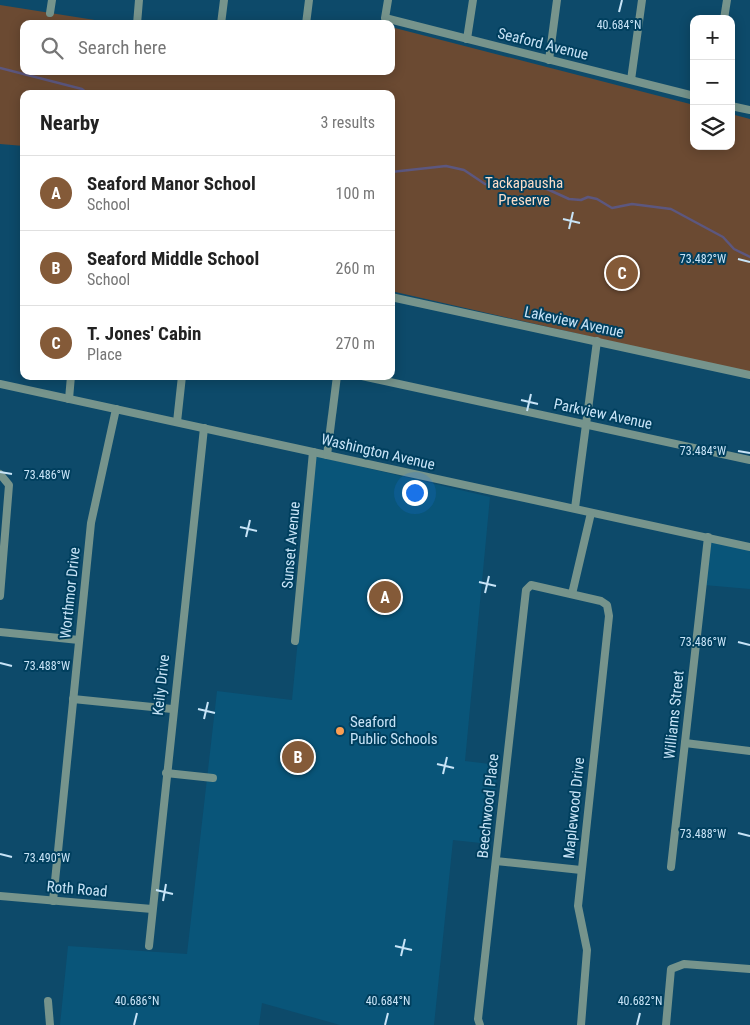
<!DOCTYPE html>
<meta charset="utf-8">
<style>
:root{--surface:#fff;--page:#f2f2f2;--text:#222;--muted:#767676;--line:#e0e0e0;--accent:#845a38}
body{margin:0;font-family:"Roboto Condensed",sans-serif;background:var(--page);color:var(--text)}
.controls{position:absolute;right:15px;top:15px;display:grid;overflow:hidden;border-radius:10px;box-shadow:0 2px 12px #0003}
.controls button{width:45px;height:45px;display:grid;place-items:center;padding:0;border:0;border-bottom:1px solid var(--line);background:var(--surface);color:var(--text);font:25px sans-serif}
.you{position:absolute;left:414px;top:492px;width:18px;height:18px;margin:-12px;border:4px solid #fff;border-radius:50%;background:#1a73e8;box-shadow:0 0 0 8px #1a73e833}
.badge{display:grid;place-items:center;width:32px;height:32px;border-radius:50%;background:var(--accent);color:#fff;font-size:16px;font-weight:700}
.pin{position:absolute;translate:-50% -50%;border:2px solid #fff;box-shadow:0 1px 5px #0006}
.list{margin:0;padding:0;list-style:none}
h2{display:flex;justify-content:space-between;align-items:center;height:65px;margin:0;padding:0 20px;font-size:21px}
h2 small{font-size:16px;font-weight:400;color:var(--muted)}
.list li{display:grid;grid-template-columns:32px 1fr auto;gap:15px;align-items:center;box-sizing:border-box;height:75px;padding:0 20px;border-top:1px solid var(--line)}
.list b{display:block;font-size:19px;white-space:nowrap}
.list p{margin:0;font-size:16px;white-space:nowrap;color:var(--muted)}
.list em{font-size:16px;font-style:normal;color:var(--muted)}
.icon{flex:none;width:28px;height:28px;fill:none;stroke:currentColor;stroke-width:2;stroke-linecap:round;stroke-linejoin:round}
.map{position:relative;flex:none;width:750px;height:1025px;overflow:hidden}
.search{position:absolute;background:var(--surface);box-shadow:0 2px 12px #0003;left:20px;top:20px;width:375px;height:55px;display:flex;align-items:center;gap:12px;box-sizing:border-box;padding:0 18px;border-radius:10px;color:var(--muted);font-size:19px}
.panel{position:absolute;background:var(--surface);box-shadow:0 2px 12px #0003;left:20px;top:90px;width:375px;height:290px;border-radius:10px}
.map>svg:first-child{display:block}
.built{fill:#095579}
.green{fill:#6b4a32}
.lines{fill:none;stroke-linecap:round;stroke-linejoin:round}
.stream{stroke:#5c577f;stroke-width:2.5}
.minor{stroke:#76948c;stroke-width:8}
.ticks{fill:none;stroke:#c8e4f7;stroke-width:2}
.poi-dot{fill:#fb9e52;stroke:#003f5e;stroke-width:2}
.labels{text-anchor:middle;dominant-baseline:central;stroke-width:4;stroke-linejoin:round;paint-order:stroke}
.street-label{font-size:15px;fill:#c8e4f7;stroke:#003f5e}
.park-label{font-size:15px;fill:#fcdcc6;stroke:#003f5e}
.poi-label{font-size:15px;fill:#c8e4f7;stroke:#003f5e;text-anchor:start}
.ticks-label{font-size:12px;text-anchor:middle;fill:#c8e4f7;stroke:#003f5e;stroke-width:4;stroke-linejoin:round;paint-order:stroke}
</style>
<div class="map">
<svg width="750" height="1025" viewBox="0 0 750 1025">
<rect width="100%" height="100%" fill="#0d4a6a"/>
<g class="built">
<path d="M316,456L490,497L465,761L498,765L490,844L453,840L434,1025H340L262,1003L259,1025H60L68,946L187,954L217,691L292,700Z"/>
<path d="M709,539L750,548V589L704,585Z"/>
</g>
<path class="green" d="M0,5L120,24H24V71H391V27L694,105V146H731V114L750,119V373L391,291V94H24V146L0,144Z"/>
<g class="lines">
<g class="stream">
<path d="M0,68L82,89L88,94"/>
<path d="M391,172L446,166L464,170L485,184L547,189L569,199L581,200L588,197L597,199L612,208L632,204L671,209L723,237L734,249L750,257"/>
</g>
<g class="minor">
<path d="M388,0L385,18L694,96"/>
<path d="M50,13L52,0"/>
<path d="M724,19L727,0"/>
<path d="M137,24L139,0"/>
<path d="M221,24L224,0"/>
<path d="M306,24L309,0"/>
<path d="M467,39L473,0"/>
<path d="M549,60L557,0"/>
<path d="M631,80L642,0"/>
<path d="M731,106L750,110"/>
<path d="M391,297L750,375"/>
<path d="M362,376L750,460"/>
<path d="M0,384L750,547"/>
<path d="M69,399L71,376"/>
<path d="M177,422L182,376"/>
<path d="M327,455L337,376"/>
<path d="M0,474L9,485L0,596"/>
<path d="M575,508L597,341"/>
<path d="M572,594L591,513"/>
<path d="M0,632L79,640"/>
<path d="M295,641L313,452"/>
<path d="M73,699L172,709"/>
<path d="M685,743L750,751"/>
<path d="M166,773L213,778"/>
<path d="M496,861L581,870"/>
<path d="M671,867L708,537"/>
<path d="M0,896L152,909"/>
<path d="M53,901L91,523L116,409"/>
<path d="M149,946L204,428"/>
<path d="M48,1001L50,1025"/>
<path d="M480,1025L478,1019L526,590L531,585L601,601L607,605L609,616L578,906L587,950L581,1025"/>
<path d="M666,1025L671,969L684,964L750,969"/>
</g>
</g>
<path class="ticks" d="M619,12L622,0M563,219L580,223M569,229L573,212M738,259L750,262M521,400L538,404M527,411L531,394M738,451L750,453M0,472L12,474M240,527L257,531M246,537L250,520M479,582L496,586M485,593L489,576M738,642L750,645M0,663L12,666M198,709L215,713M204,719L208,702M437,764L454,768M443,774L447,757M738,833L750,836M0,854L12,857M156,890L173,894M163,901L166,884M395,946L412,950M401,956L405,939M134,1025L137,1013M385,1025L388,1013M637,1025L640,1013"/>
<circle class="poi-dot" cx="340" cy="731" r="5"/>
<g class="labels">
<g class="street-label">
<text transform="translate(543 44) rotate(14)">Seaford Avenue</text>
<text transform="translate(574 322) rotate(12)">Lakeview Avenue</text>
<text transform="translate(603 414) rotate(12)">Parkview Avenue</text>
<text transform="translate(378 452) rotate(13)">Washington Avenue</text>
<text transform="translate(291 545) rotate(-85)">Sunset Avenue</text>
<text transform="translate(70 593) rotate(-84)">Worthmor Drive</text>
<text transform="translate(161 685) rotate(-84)">Keily Drive</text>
<text transform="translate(674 715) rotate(-84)">Williams Street</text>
<text transform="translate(488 806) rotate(-84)">Beechwood Place</text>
<text transform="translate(574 808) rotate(-84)">Maplewood Drive</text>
<text transform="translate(77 889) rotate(5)">Roth Road</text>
</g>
<g class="park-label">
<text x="524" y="183">Tackapausha<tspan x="524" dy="17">Preserve</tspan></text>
</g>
<g class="poi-label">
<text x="350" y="722">Seaford<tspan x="350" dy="17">Public Schools</tspan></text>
</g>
</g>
<g class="ticks-label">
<text x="619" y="29">40.684°N</text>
<text x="703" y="263">73.482°W</text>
<text x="703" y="455">73.484°W</text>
<text x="47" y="479">73.486°W</text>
<text x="703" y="646">73.486°W</text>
<text x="47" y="670">73.488°W</text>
<text x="703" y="838">73.488°W</text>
<text x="47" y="862">73.490°W</text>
<text x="137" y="1005">40.686°N</text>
<text x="388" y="1005">40.684°N</text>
<text x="640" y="1005">40.682°N</text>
</g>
</svg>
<div class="controls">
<button>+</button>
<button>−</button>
<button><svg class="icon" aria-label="layers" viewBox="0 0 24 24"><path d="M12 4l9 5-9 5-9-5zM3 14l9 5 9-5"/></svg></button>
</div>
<div class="you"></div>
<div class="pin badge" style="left:385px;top:597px">A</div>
<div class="pin badge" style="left:298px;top:757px">B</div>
<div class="pin badge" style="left:622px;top:273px">C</div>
<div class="search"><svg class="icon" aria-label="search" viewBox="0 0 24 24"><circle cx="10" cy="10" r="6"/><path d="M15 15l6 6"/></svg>Search here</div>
<section class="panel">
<h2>Nearby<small>3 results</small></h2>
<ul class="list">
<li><span class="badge">A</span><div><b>Seaford Manor School</b><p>School</p></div><em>100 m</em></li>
<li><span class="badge">B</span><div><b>Seaford Middle School</b><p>School</p></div><em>260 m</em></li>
<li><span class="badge">C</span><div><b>T. Jones' Cabin</b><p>Place</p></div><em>270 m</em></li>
</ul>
</section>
</div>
